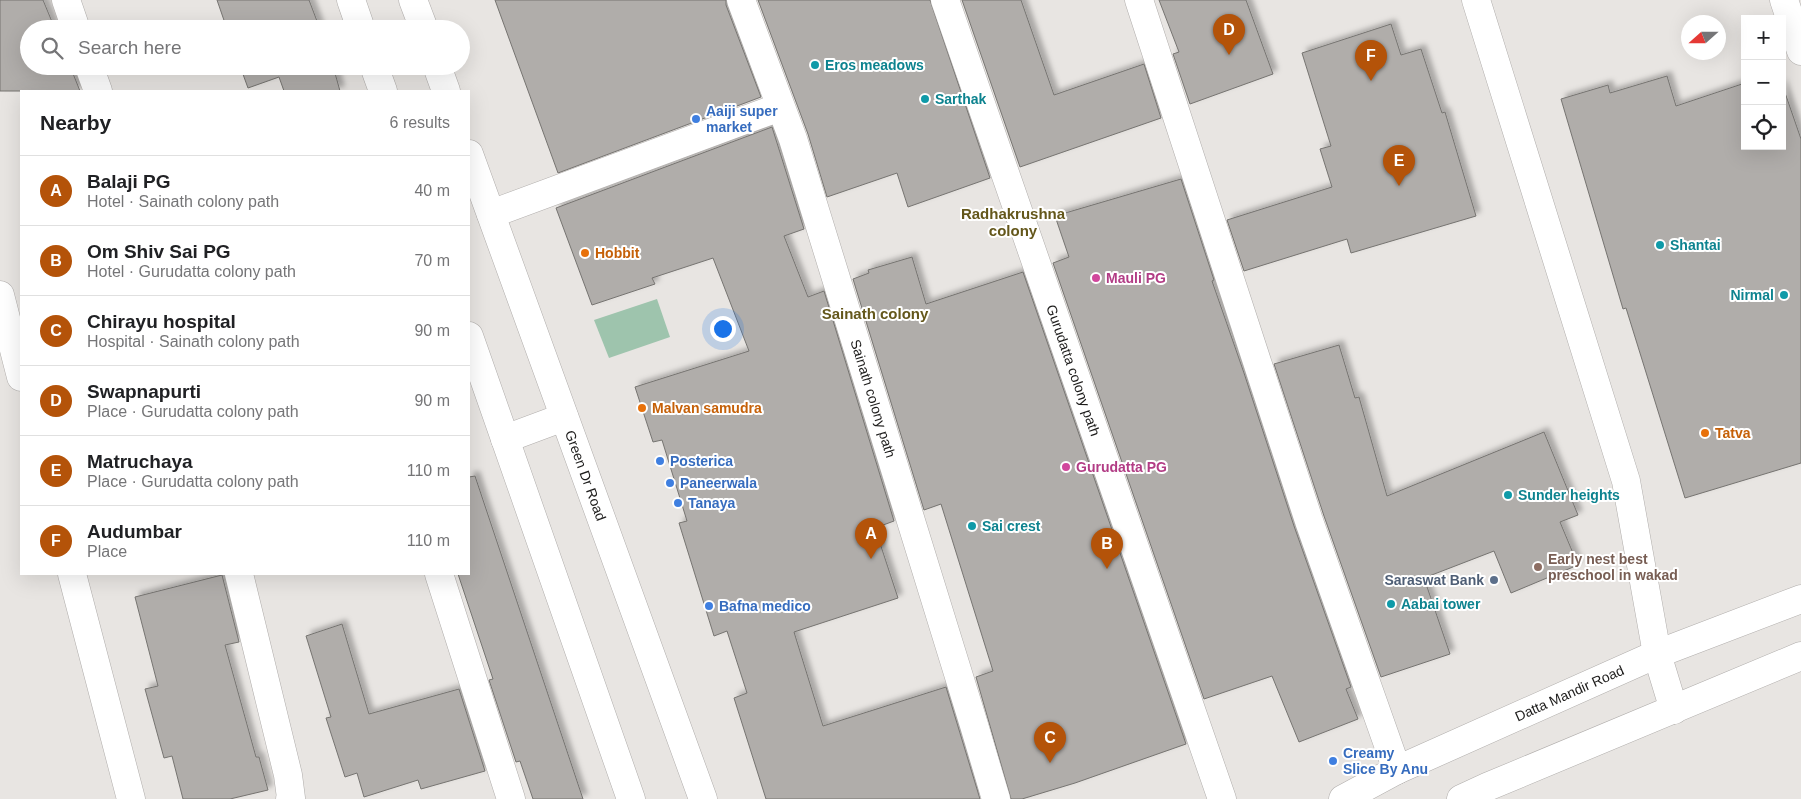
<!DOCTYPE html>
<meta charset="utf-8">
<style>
:root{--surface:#fff;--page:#f6f6f6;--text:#202124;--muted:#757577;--line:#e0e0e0;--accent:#b45309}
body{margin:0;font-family:Arial,sans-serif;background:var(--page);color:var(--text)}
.controls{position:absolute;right:15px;top:15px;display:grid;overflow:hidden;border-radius:0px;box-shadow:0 5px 20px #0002}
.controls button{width:45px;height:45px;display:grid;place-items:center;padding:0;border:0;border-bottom:1px solid var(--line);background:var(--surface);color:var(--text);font:25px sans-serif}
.compass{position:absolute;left:1681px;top:15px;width:45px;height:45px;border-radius:50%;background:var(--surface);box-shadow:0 5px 20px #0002;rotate:249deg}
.you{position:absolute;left:722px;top:328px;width:18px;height:18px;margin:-12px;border:4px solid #fff;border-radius:50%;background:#1a73e8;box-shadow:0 0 0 8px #1a73e833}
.badge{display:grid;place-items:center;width:32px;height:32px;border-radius:50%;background:var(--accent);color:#fff;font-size:16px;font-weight:700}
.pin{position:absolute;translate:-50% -41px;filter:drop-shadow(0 1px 2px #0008)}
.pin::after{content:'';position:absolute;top:26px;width:18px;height:15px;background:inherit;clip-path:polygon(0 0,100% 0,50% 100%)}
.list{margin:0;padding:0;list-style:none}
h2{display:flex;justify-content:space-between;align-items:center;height:65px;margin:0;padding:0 20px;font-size:21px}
h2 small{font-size:16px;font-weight:400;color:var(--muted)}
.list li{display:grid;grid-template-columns:32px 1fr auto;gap:15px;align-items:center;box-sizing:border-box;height:70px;padding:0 20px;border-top:1px solid var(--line)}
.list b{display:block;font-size:19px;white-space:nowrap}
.list p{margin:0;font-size:16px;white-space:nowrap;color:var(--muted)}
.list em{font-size:16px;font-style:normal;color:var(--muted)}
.icon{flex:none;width:28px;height:28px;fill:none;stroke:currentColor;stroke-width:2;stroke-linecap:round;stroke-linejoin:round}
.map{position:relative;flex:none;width:1801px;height:799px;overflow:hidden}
.search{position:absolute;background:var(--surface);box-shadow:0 5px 20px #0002;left:20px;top:20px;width:450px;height:55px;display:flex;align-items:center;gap:12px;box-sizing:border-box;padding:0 18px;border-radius:28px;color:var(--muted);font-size:19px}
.panel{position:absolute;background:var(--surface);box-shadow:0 5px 20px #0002;left:20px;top:90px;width:450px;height:485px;border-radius:0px}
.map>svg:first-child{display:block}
.green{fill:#9ec4ad}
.building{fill:#b0adaa;stroke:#767471;filter:url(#shadow)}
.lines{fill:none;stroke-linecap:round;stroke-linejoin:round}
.minor-casing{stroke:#b0adab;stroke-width:29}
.major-casing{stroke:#b0adab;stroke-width:29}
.minor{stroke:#fff;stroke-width:28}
.major{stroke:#fff;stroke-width:28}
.culture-dot{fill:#0f9aa8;stroke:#fff;stroke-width:2}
.shop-dot{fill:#3f7fe0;stroke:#fff;stroke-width:2}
.food-dot{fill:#e8710a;stroke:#fff;stroke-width:2}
.hotel-dot{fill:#d1479c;stroke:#fff;stroke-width:2}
.education-dot{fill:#8d6e63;stroke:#fff;stroke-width:2}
.service-dot{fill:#5c6f8a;stroke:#fff;stroke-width:2}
.labels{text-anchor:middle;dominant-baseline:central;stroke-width:4;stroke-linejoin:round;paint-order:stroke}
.culture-label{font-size:14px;font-weight:bold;fill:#0d838f;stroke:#fff;text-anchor:start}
.shop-label{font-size:14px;font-weight:bold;fill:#366cbe;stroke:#fff;text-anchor:start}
.food-label{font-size:14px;font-weight:bold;fill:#c56008;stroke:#fff;text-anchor:start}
.hotel-label{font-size:14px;font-weight:bold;fill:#b23c85;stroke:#fff;text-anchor:start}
.street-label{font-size:14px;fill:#1d1c1b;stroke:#fff}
.education-label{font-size:14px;font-weight:bold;fill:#785e54;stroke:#fff;text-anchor:start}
.service-label{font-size:14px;font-weight:bold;fill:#4e5e75;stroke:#fff;text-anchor:end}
.neighbourhood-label{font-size:15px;font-weight:bold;fill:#64571b;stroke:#fff}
</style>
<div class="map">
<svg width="1801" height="799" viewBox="0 0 1801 799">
<defs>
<filter id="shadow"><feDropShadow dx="4.5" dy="-4.5" stdDeviation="2.5" flood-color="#0004"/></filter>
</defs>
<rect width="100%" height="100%" fill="#e8e5e2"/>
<path class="green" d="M657,299L670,337L609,358L594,320Z"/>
<g class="building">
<path d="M0,0H43L55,29H29V66H70L80,91H0Z"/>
<path d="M217,0H309L320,29H227Z"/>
<path d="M495,0H726V5L761,97L558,173Z"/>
<path d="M758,0H930L990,178L908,207L897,173L827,197L808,134Z"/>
<path d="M962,0H1021L1054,95L1144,64L1161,118L1020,167Z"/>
<path d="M1159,0H1246L1273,74L1190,104L1173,54L1179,52Z"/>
<path d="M1391,24L1401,55L1421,49L1442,113L1445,112L1476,216L1351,253L1347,239L1244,271L1227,220L1332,187L1320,149L1331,146L1302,53Z"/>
<path d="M240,66H333L340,91H284L279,77L248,88Z"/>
<path d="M1667,76L1676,106L1745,83V146H1782V84L1801,139V463L1685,498L1626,308L1623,309L1561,99L1608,85L1610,93Z"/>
<path d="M772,127L804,229L784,236L808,297L824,291L894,521L875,528L898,598L794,632L823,726L946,687L980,799H766L734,698L747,693L727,631L714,636L679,523L687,521L662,440L653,442L635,387L749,351L713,258L652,278L655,284L592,305L556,208Z"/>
<path d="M1181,179L1214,280L1212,281L1244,373L1294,526L1351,687L1346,689L1358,719L1299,742L1272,676L1204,699L1053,263L1069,257L1055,216Z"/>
<path d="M912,257L926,304L1023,272L1186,744L1075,783L1022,799H1011L976,677L993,671L941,504L924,510L853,279L869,273L868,270Z"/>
<path d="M1339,345L1355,398L1359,397L1387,496L1544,432L1578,515L1560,522L1578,565L1511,593L1494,551L1424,578L1450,654L1381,677L1324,516L1274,364Z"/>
<path d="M475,476L583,799H533L520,761L516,762L489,680L493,679L458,574H469V477Z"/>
<path d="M222,575L239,642L225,645L256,757H259L268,790L230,799H183L172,756L164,758L145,689L158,686L135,597Z"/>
<path d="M342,624L369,714L459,689L485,771L421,789L418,780L364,797L357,773L345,777L326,718L331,717L306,636Z"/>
</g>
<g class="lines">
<defs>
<g id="minor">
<path d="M66,0L76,29"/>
<path d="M351,0L361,29"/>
<path d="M413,0L424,29"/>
<path id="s1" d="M741,0L793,139L974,725L996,799"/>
<path id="s2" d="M945,0L1222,799"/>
<path d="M1139,0L1309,521L1397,770"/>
<path d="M1476,0L1626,481L1657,654L1674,710"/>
<path d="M1784,0L1801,51"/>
<path d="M89,66L98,91"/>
<path d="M374,66L383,91"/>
<path d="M437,66L446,91"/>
<path id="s3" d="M469,154L703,799"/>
<path d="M491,214L780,107"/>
<path d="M0,295L21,377"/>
<path d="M469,336L631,799"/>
<path d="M505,439L564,417"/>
<path d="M72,574L131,799"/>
<path d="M239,574L288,775L291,798L290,799"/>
<path d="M439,574L511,799"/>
</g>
<g id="major">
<path id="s4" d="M1343,799L1397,770L1657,654L1801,599"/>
<path d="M1461,799L1487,787L1801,656"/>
</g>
</defs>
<use href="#minor" class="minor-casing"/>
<use href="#major" class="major-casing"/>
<use href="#minor" class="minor"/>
<use href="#major" class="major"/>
</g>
<g class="culture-dot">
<circle cx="815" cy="65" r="5"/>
<circle cx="925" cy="99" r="5"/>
<circle cx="1660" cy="245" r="5"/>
<circle cx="1784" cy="295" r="5"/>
<circle cx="1508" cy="495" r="5"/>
<circle cx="972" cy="526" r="5"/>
<circle cx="1391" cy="604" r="5"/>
</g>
<g class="shop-dot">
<circle cx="696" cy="119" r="5"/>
<circle cx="660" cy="461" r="5"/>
<circle cx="670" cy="483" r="5"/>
<circle cx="678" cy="503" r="5"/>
<circle cx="709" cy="606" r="5"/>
<circle cx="1333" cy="761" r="5"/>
</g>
<g class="food-dot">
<circle cx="585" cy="253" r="5"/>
<circle cx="642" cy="408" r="5"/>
<circle cx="1705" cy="433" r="5"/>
</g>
<g class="hotel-dot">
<circle cx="1096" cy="278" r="5"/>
<circle cx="1066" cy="467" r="5"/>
</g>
<circle class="education-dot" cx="1538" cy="567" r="5"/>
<circle class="service-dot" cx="1494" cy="580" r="5"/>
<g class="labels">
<g class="culture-label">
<text x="825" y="65">Eros meadows</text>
<text x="935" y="99">Sarthak</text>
<text x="1670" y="245">Shantai</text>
<text x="1774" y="295" text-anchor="end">Nirmal</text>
<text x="1518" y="495">Sunder heights</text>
<text x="982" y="526">Sai crest</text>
<text x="1401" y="604">Aabai tower</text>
</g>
<g class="shop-label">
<text x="706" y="111">Aaiji super<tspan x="706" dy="16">market</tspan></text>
<text x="670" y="461">Posterica</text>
<text x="680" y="483">Paneerwala</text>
<text x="688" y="503">Tanaya</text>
<text x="719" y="606">Bafna medico</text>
<text x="1343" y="753">Creamy<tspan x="1343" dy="16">Slice By Anu</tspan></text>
</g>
<g class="food-label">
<text x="595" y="253">Hobbit</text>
<text x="652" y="408">Malvan samudra</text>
<text x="1715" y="433">Tatva</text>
</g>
<g class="hotel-label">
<text x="1106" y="278">Mauli PG</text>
<text x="1076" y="467">Gurudatta PG</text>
</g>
<g class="street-label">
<text stroke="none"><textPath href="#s2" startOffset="392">Gurudatta colony path</textPath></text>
<text stroke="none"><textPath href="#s1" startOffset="420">Sainath colony path</textPath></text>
<text stroke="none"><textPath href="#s3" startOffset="342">Green Dr Road</textPath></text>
<text stroke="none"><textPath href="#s4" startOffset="250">Datta Mandir Road</textPath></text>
</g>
<g class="education-label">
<text x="1548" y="559">Early nest best<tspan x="1548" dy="16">preschool in wakad</tspan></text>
</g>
<g class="service-label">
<text x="1484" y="580">Saraswat Bank</text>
</g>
<g class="neighbourhood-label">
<text x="1013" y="213">Radhakrushna<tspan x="1013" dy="17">colony</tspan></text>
<text x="875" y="313">Sainath colony</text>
</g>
</g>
</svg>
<div class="controls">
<button>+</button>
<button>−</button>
<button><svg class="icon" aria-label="locate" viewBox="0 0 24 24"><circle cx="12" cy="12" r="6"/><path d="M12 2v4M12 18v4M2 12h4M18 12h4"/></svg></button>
</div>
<svg class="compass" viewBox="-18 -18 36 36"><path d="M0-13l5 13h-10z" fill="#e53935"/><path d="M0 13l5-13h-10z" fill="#757577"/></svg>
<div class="you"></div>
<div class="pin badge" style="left:871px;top:559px">A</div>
<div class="pin badge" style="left:1107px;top:569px">B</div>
<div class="pin badge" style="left:1050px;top:763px">C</div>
<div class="pin badge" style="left:1229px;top:55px">D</div>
<div class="pin badge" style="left:1399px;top:186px">E</div>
<div class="pin badge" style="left:1371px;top:81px">F</div>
<div class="search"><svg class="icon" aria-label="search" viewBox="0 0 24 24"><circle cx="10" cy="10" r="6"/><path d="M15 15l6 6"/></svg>Search here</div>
<section class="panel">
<h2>Nearby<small>6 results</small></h2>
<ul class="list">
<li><span class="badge">A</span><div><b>Balaji PG</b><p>Hotel · Sainath colony path</p></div><em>40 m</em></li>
<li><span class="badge">B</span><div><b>Om Shiv Sai PG</b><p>Hotel · Gurudatta colony path</p></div><em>70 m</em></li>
<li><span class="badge">C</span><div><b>Chirayu hospital</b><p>Hospital · Sainath colony path</p></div><em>90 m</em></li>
<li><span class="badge">D</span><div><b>Swapnapurti</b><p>Place · Gurudatta colony path</p></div><em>90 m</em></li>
<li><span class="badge">E</span><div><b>Matruchaya</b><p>Place · Gurudatta colony path</p></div><em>110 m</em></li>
<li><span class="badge">F</span><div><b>Audumbar</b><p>Place</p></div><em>110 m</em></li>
</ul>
</section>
</div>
